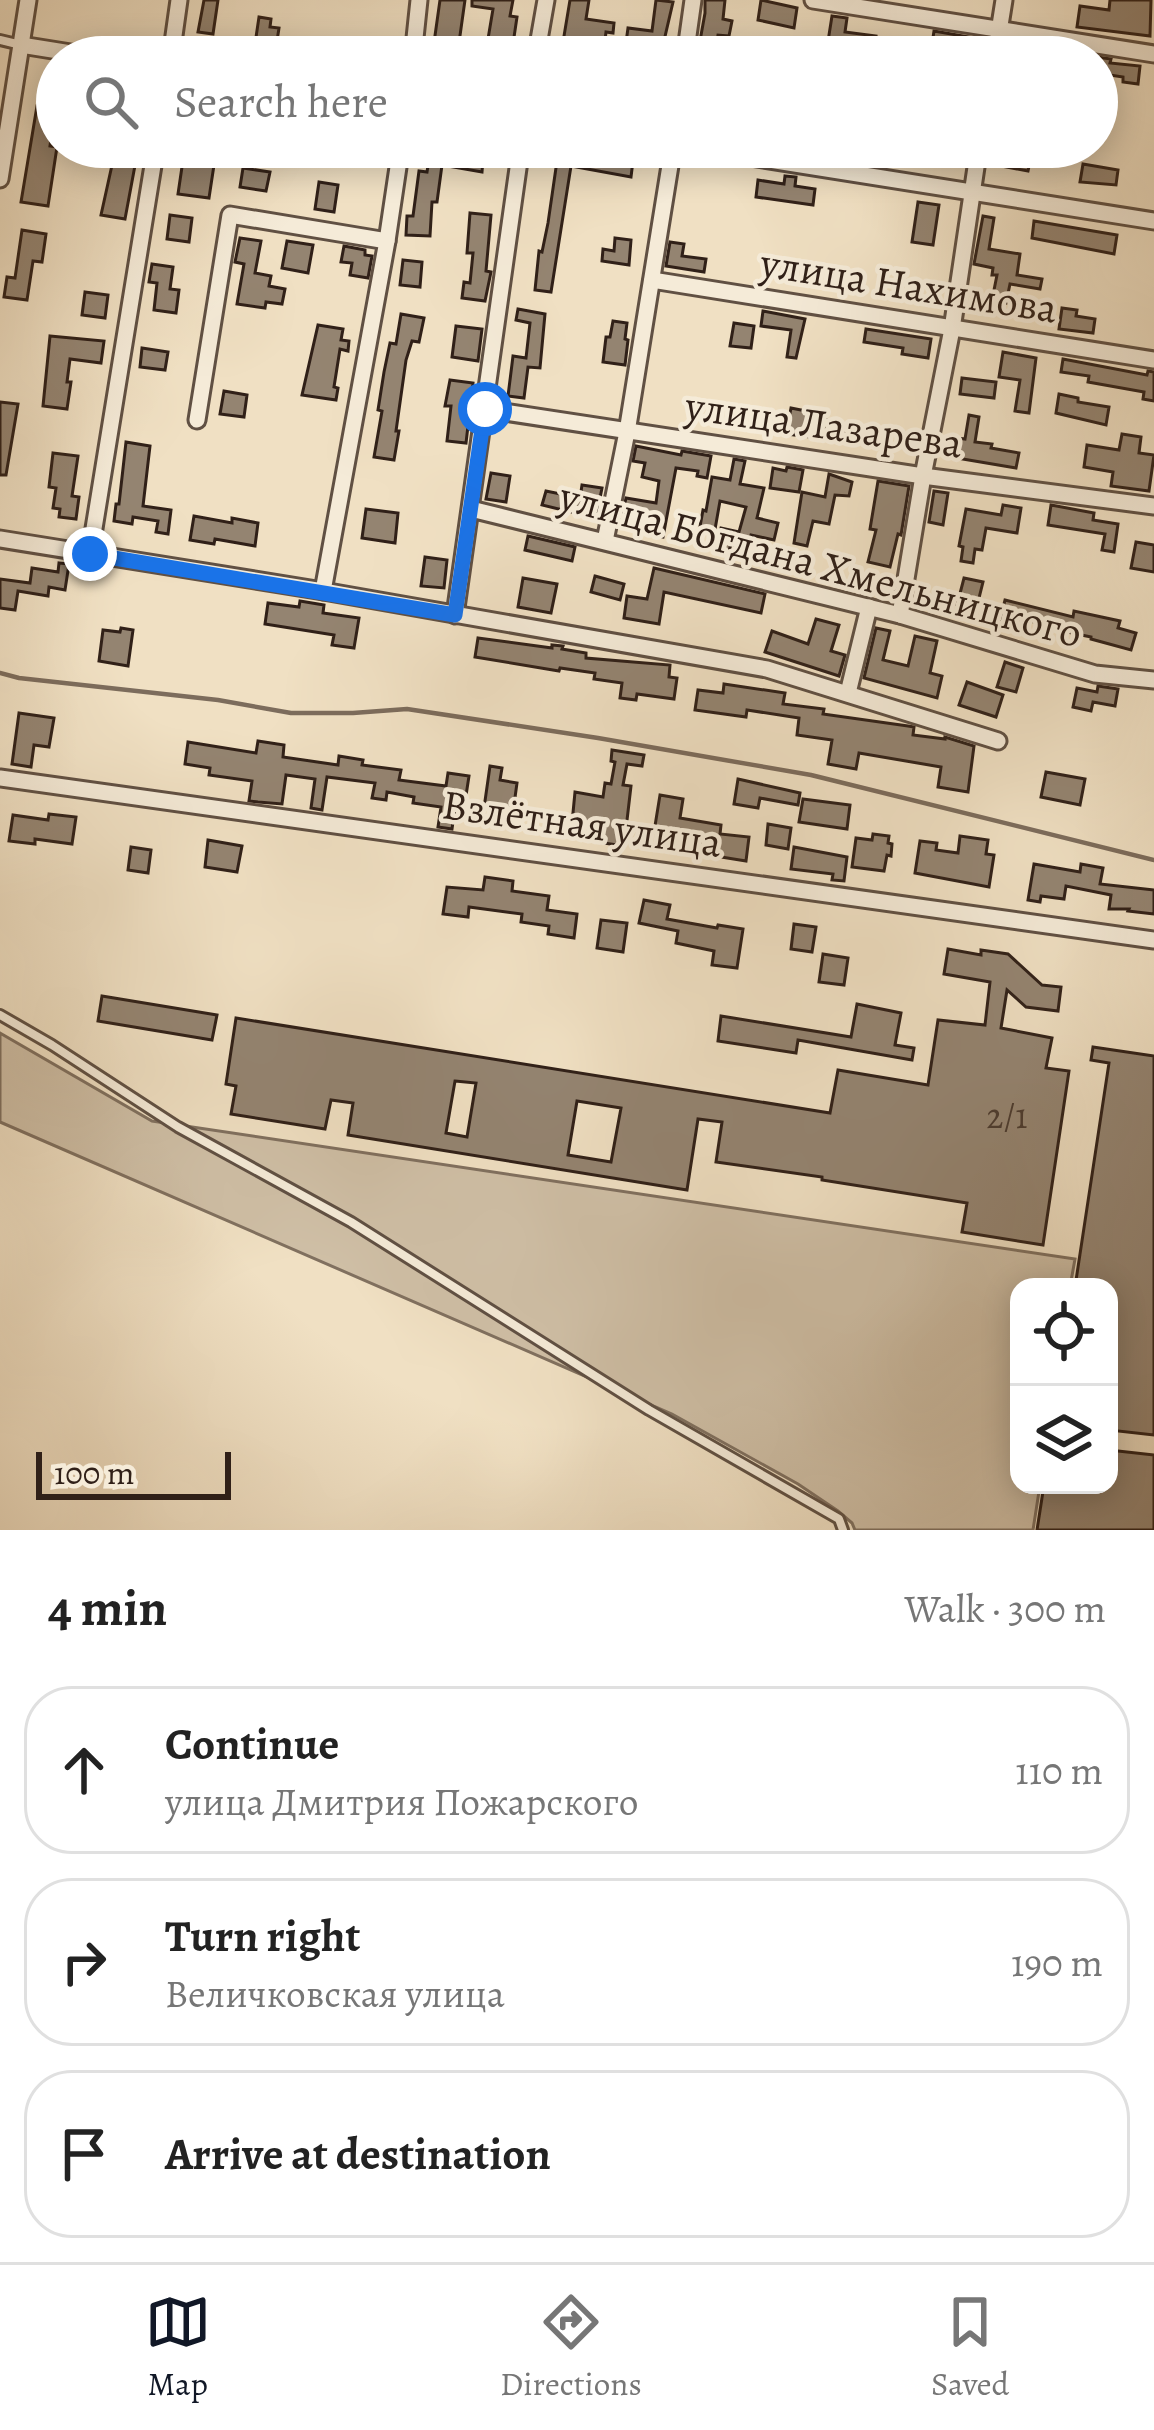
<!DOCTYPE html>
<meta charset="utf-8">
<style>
:root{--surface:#fff;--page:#f2f2f2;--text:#222;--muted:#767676;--line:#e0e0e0;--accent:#111827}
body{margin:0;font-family:Alegreya,serif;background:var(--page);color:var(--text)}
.controls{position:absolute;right:36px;bottom:36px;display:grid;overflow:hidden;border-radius:24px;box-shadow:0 6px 30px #0003}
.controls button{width:108px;height:108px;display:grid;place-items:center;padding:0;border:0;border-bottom:3px solid var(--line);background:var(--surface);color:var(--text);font:60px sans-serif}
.scale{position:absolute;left:36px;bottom:30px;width:195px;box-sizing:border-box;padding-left:12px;border:6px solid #302018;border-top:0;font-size:33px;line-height:42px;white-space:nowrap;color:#302018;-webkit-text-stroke:9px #f5ebd8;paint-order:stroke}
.stop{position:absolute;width:36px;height:36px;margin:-27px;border:9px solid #1a73e8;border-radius:50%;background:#fff}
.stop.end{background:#1a73e8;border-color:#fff;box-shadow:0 3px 12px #0008}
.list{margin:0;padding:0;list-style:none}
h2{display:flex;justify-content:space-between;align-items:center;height:156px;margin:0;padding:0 48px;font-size:51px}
h2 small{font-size:39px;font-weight:400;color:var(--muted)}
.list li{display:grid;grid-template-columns:78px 1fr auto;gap:36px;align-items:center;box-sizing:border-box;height:168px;margin:0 24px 24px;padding:0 24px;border:3px solid var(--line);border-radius:48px}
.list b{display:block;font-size:45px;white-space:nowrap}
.list p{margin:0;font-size:39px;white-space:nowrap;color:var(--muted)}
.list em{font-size:39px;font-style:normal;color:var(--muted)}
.icon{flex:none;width:66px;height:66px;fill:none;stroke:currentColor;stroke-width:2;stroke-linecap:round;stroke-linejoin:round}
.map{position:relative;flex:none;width:1154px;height:1530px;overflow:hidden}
.search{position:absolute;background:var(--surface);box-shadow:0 6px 30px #0003;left:36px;right:36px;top:36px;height:132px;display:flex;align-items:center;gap:30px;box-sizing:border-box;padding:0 42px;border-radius:66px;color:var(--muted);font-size:45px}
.sheet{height:732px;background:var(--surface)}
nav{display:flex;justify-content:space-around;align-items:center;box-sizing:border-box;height:168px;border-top:3px solid var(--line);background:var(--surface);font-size:33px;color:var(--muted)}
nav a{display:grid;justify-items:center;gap:6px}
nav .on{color:var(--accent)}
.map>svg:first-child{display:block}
.green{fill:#cfbfa6;stroke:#80705f;stroke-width:3}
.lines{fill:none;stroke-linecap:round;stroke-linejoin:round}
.stream{stroke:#7c6c5c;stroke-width:4.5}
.building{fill:#948471;stroke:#302018;stroke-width:3;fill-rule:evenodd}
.lane-casing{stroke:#605043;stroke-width:14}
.street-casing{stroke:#605043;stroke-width:21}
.lane{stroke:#f5ebd8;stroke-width:8}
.street{stroke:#f5ebd8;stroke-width:15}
.route{stroke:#1a73e8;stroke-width:15}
.labels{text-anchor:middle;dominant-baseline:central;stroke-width:9;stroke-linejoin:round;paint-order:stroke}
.number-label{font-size:36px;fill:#49392e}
.street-label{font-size:42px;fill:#302018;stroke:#f5ebd8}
</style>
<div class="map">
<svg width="1154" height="1530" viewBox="0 0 1154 1530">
<rect width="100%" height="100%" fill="#f0e0c3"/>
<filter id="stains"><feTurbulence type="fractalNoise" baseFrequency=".00167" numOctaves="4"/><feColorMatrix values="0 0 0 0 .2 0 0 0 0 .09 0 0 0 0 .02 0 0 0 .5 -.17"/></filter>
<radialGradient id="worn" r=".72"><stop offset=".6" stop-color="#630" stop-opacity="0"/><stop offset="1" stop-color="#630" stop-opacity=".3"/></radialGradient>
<path class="green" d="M0,1033L152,1121L1075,1259L1070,1287H1019V1485H1040L1033,1530H855L852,1523L838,1511L798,1484L672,1414L0,1122Z"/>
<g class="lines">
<path class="stream" d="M0,673L19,678L218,700L291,713H353L407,709L598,738L811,775L1154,860"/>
</g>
<g class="building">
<path d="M204,0H218L213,34L198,32Z"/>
<path d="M440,0H465L457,57H432Z"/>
<path d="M472,0H513L510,16L517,17L513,44L488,39L493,9L472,6Z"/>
<path d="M570,0H589L586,19L614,23L613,33L606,32L603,57L561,54Z"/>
<path d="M656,0L673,2L663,45L655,44L653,57H624L628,28L652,31Z"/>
<path d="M705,0H725L723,19L732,21L729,36L718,35L715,55L698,52L705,13Z"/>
<path d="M761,0L797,8L794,28L758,20Z"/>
<path d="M1110,0H1151L1150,36L1077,27L1080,6L1109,10Z"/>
<path d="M832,16L847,18L845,32L876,36L874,51L842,47L841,57L826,54Z"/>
<path d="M259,17L271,19L270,27L279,28L277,41L268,40L266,46L255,44Z"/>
<path d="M934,31L980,39L978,52L932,44Z"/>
<path d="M1097,57L1111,59L1110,63L1140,66L1138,84L1123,82V77L1097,73Z"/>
<path d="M37,106L55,109L50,146L57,147L48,206L21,202Z"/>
<path d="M116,147H134L132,160H136L125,219L101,215Z"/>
<path d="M431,147H484L482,172L442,165L437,202H432L430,236L406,235L407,216H413L419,171L427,172Z"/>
<path d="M559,147H579L578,156L608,160L609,150L634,153L631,177L571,166L551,292L535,290L539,251L542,252L548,223Z"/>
<path d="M994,147L1033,148L1028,171L991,164Z"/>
<path d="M183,160L214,165L209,198L178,194Z"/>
<path d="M1083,164L1118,170L1116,185L1080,182Z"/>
<path d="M243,168L270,172L266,191L240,187Z"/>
<path d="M785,176L796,177L795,186L815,189L813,205L756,197L758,180L784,184Z"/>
<path d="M319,182L338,185L334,212L315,209Z"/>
<path d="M918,202L939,205L933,245L912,242Z"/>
<path d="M470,213L491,215L486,271L491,272L485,301L462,298L464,282L470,283L473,253H467Z"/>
<path d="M170,215L192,218L189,242L167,239Z"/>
<path d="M983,216L994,218L989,249L1020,254L1017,275L1042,279L1040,289L1010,284L1006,303L992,300L997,275H992L993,268L974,264Z"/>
<path d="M1034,221L1117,235L1114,254L1032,238Z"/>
<path d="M22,230L46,234L42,262L33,261L27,300L4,297L7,277L15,278Z"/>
<path d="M240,238L261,241L255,273L271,276L269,286L285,289L282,304L266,302L265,308L237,304L244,264L235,262Z"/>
<path d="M615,238L631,240L629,265L602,261L603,249L614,251Z"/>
<path d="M287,241L313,245L308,273L282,268Z"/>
<path d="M670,242L684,244L682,256L706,259L704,272L666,266Z"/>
<path d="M344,246L365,250V255L372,256L368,278L350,275L352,263L341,262Z"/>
<path d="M403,260L422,262L420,287L400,285Z"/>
<path d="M152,264L173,267L170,289L179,290L176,313L154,310L157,283L149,282Z"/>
<path d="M85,292L108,295L105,318L82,315Z"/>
<path d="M1062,308L1077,310L1076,316L1095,319L1093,333L1059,329Z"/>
<path d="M518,309L545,314L540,368L528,367L524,398L508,396L513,356L526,358L530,323L516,320Z"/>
<path d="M763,311L805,319L796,358L787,357L791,330L761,326Z"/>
<path d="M401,314L424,318L419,342L412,341L406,360L396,431H399L394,460L374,457L382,411L378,410L384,372L390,343L396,344Z"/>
<path d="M613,321L627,323L625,339L628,340L625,365L603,362L606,337H610Z"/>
<path d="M734,323L754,326L751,348L730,346Z"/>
<path d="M318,325L343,329L341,340L349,341L348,351L340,349L334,387L338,388L336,400L302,395Z"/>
<path d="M456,326L482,329L478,361L452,357Z"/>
<path d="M866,329L931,339L928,358L902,354L903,348L864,342Z"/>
<path d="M50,336L104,341L101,363L70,359L67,382H71L67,409L43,406Z"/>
<path d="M142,348L168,352L165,370L140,367Z"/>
<path d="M1003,352L1036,358L1029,413L1015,411L1020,380L999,377Z"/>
<path d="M1063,359L1147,375L1148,371L1154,372V401L1143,399L1144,392L1088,382L1089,376L1061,372Z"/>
<path d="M962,378L996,382L994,398L960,394Z"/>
<path d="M450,380L473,383L466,443L447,441L451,406H445Z"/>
<path d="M224,391L247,395L244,417L220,414Z"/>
<path d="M1059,394L1078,398V402L1109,407L1106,425L1056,413Z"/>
<path d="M0,402L18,404L6,475H0Z"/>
<path d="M791,408L811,412V417L862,427L859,443L786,434Z"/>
<path d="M969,415L979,417L975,442L992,444L991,448L1019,453L1016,468L945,456L948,437L965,439Z"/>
<path d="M1122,434L1141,437L1139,453L1154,455L1149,491L1111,486L1113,472L1084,467L1087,445L1119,450Z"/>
<path d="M126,442L150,446L143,506L171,510L168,534L156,532L158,521L133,517L132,524L114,521L116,504H119Z"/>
<path d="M636,446L681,455L682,451L711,456L707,478L697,476L698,471L676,468L663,537L651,535L654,518L623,512L626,498L656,503L659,481L642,477L645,463L633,461Z"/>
<path d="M53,453L78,456L72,496L79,497L76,519L59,517L60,509L53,508L56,488L49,487Z"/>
<path d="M734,459L745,461L740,484L764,488L757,518L778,523L774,540L751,535L747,549L731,544L728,555L715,552L721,528L739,532L746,507L720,501L714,535L699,532L703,510L706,511L712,477L730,480Z"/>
<path d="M787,467L803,470L799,492L770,488L773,468L786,471Z"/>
<path d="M491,473L510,476L506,502L486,499Z"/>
<path d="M829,474L852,482L849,496L835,495L829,524L813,521L807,546L794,543L802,492L825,497Z"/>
<path d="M878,481L909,486L901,535L898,534L890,567L868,562L876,530L870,529Z"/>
<path d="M582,485L602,488L596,518L542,505L546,491L580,498Z"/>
<path d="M934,491L948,493L943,525L929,522Z"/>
<path d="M1003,505L1021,508L1017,533L986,528L982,550L975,549L973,563L961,561L963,547L959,546L966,509L1001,515Z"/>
<path d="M1051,505L1094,513L1093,520L1118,524L1114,552L1102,550L1105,534L1048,525Z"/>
<path d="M366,509L398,513L395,543L362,538Z"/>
<path d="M194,516L232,523V518L258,523L255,546L215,539L214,544L190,540Z"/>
<path d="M528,536L575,547L572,561L525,550Z"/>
<path d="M1136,542L1154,545V572L1131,568Z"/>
<path d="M425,557L447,560L444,588L421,586Z"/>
<path d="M59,563L69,564L65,590L49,587L48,596L18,591L15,610L0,608V579L30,583L32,568L58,572Z"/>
<path d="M654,568L765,594L761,613L664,592L659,624L624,618L627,596L647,599Z"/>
<path d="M595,576L624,584L620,600L591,592Z"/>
<path d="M523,578L557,584L551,613L518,607Z"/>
<path d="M964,578L983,582L976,610L957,605Z"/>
<path d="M1005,600L1073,617L1074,611L1120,621L1118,628L1136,633L1131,650L1091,639V637L1048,628V625L1011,617L1010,623L1000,620Z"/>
<path d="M300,601L324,605L323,613L359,618L354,648L332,645L334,635L265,624L268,603L299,607Z"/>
<path d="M816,619L839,625L831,651L845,655L839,676L765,652L772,631L808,644Z"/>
<path d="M121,628L133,630L128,666L99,661L103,630L120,632Z"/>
<path d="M876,628L890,631L883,660L908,666L915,636L937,641L930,673L942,676L937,698L864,678Z"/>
<path d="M478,638L552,648V645L563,646L562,649L586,653V658L670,665L669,677L677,678L674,699L637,694L636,700L620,698L622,683L594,679L595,673L560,668L559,671L475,657Z"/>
<path d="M1005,662L1023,668L1016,692L997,687Z"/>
<path d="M967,682L1003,695L996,717L959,705Z"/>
<path d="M724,684L785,693L783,704L824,709L823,714L908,726L914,727L913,735L945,739V737L974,746L968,792L938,787L941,767L859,753L856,769L828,764L832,740L797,735L799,718L747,710L746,717L695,710L698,690L723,693Z"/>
<path d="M1098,686L1118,689L1115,706L1093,702L1091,711L1073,707L1077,688L1097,692Z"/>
<path d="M19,713L54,718L49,747L34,745L31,767L12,764Z"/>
<path d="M258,741L284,745L283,757L338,765L339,756L363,760L362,765L401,770L399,780L446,786L448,773L469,776L465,802L456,801L452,829L438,827L441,807L413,803L414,797L387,792L386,800L372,798L375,783L327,777L322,810L311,808L315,779L286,775L282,804L258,802L249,801L252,781L209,775L210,768L185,764L188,742L256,753Z"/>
<path d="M612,750L644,755L642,766L627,764L623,785L631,786L624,846L597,842L600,825L572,823L575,792L603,797L605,783L611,784L615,762L611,761Z"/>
<path d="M490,766L502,768L500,780L517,783L513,812L484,808Z"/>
<path d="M1046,772L1085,779L1080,805L1041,797Z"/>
<path d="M738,779L800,793L798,805L760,798L758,808L734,804Z"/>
<path d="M660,795L683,799L680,818L721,825L720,834L749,837L746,861L684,851L687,838L654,832Z"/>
<path d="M803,799L850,805L847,829L799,822Z"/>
<path d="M49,814L76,817L72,844L35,839V844L9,841L13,815L48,820Z"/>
<path d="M768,824L791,828L788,849L766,845Z"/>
<path d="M873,834L889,836L888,843L892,844L891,856L887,855L884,871L852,867L856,838L872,840Z"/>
<path d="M960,836L988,840L986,854L994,855L989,887L915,873L920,841L937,843L936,850L958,853Z"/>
<path d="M208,840L242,846L237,872L205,867Z"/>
<path d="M131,847L151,850L148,873L128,870Z"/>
<path d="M794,847L847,857L844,881L832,880L833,874L791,869Z"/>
<path d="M1034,864L1080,872L1081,864L1103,868L1100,884L1154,890V914L1128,911L1129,909H1109L1111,895L1066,886L1064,899L1041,896L1040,902L1028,900Z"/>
<path d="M485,877L513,881L512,891L549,896L547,910L577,914L574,938L548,934L549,926L521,922L522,914L469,907L468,917L443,914L447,887L483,890Z"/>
<path d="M644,900L670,905L667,919L717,928L718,925L743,929L737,968L712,965L714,951L676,943L678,931L639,923Z"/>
<path d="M601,920L627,923L623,952L597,948Z"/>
<path d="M794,924L816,927L812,952L791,949Z"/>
<path d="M948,949L981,955V950L1008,954L1042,985L1061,987L1058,1011L1026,1007L1007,990L1001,1028L1052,1038L1046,1068L1069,1071L1043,1245L962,1232L967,1203L822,1180V1177L716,1162L722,1122L698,1119L687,1190L348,1135L353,1103L331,1100L325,1129L231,1114L236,1086L226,1084L236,1018L830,1113L838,1070L928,1085L938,1020L985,1025L990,982L944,974ZM455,1081L476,1083L467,1137L446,1133ZM577,1101L621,1108L611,1162L568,1155Z"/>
<path d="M823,954L848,958L844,985L819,982Z"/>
<path d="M102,996L217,1015L212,1040L98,1021Z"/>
<path d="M857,1004L901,1013L895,1045L914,1048L912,1060L798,1040L796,1053L718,1041L721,1016L851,1037Z"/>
<path d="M1093,1047L1154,1056V1435L1109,1430V1410L1115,1370H1109V1287H1075L1109,1063L1091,1060Z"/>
<path d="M1109,1450L1154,1455V1530H1037L1044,1485H1109Z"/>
</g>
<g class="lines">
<defs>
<g id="lane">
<path d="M0,40L21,45"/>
<path d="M0,1015L52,1045L178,1127L351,1222L649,1410L839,1519L843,1530"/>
</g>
<g id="street">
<path d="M813,0L1154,54"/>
<path d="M21,45L96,57"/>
<path d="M171,57L179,0"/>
<path d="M413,57L419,0"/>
<path d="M536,57L546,0"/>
<path d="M685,57L693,0"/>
<path d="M995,57L1004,0"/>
<path d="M687,147L1154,221"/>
<path d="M0,179L28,0"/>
<path d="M652,280L1154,360"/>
<path d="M485,409L923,476L1154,506"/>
<path d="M197,420L230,215L387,241"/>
<path d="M471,509L900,615L1095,674L1154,680"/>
<path d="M0,539L323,591L767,669L998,741"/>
<path d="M605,541L627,432L673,147"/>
<path d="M90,553L156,147"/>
<path d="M323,591L387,241L401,147"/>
<path d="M455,615L521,147"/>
<path d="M900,615L923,476L952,329L979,147"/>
<path d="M848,693L869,607"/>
<path d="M0,778L1154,940"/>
</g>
</defs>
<use href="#lane" class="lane-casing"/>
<use href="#street" class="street-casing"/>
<use href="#lane" class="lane"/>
<use href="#street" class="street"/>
</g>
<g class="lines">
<path class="route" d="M90,554L455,615L485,409"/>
</g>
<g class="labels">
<g class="number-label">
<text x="1007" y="1115">2/1</text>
</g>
<g class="street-label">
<text transform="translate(909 285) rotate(9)">улица Нахимова</text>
<text transform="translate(824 424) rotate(8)">улица Лазарева</text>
<text transform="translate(821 564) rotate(15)">улица Богдана Хмельницкого</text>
<text transform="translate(582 823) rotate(8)">Взлётная улица</text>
</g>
</g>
<rect width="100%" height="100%" filter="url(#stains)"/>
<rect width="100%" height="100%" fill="url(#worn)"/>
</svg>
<div class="controls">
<button><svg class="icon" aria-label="locate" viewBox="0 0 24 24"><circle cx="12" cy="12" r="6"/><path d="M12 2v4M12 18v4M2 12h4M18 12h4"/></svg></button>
<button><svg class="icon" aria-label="layers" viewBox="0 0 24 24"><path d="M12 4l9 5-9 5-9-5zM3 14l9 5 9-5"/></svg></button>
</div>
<div class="scale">100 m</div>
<div class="stop" style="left:485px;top:409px"></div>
<div class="stop end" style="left:90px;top:554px"></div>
<div class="search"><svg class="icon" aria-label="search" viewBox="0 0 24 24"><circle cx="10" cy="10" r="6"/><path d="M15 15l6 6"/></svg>Search here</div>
</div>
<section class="sheet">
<h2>4 min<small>Walk · 300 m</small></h2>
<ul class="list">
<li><svg class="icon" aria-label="ahead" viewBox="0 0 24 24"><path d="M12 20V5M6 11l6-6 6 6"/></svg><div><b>Continue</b><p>улица Дмитрия Пожарского</p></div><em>110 m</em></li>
<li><svg class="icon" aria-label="right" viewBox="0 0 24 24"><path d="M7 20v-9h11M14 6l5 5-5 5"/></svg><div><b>Turn right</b><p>Величковская улица</p></div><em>190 m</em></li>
<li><svg class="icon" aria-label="arrive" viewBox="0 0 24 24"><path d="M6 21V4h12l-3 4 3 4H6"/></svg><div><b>Arrive at destination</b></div></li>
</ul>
</section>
<nav>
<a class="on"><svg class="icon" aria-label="map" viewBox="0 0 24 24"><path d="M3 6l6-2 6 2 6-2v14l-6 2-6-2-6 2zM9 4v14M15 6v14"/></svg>Map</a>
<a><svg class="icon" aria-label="directions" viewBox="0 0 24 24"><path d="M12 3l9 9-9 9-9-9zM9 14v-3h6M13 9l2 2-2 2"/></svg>Directions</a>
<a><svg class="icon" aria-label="saved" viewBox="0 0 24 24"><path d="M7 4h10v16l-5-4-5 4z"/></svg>Saved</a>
</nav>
